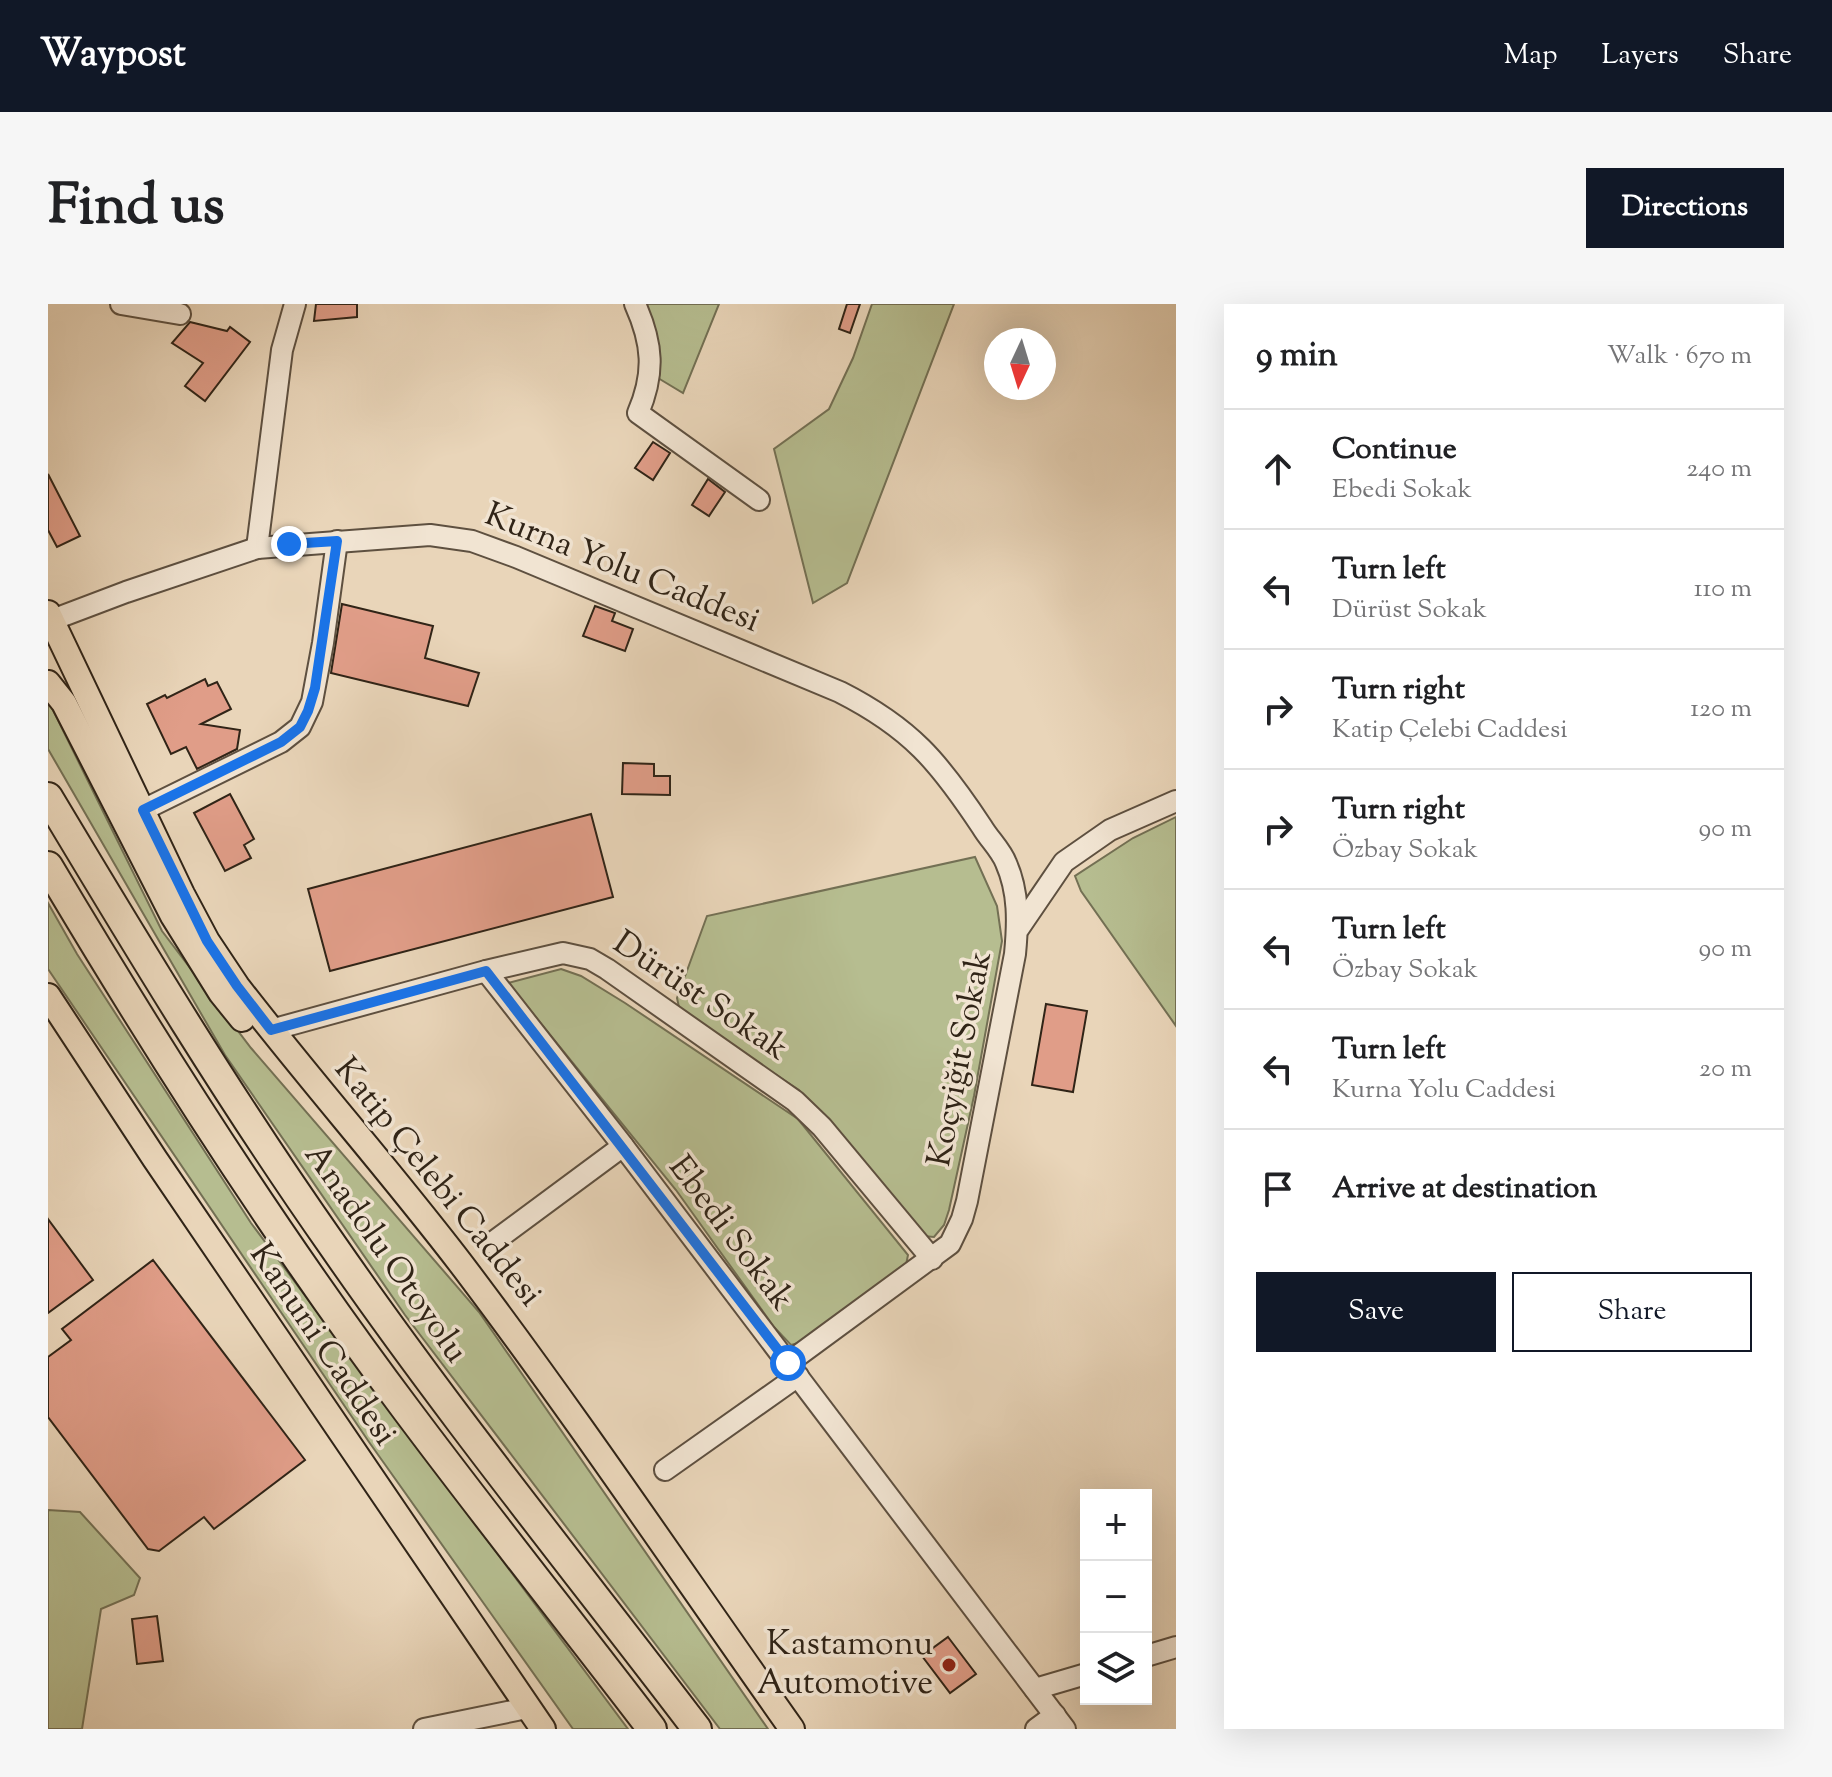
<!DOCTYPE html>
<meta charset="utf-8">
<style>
:root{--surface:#fff;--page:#f6f6f6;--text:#202124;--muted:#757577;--line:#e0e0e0;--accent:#111827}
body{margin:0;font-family:"Sorts Mill Goudy",serif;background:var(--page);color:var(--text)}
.controls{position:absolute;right:24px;bottom:24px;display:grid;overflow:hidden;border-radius:0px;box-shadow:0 8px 32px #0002}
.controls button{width:72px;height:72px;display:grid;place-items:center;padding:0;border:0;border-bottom:2px solid var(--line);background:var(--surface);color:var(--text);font:40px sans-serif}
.compass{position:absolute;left:936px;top:24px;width:72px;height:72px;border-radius:50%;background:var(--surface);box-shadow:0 8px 32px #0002;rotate:184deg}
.stop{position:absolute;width:24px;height:24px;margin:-18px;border:6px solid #1a73e8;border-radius:50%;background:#fff}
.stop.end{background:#1a73e8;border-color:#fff;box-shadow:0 2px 8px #0008}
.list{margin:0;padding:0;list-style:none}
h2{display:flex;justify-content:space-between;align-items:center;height:104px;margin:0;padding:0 32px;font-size:34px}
h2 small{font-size:26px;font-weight:400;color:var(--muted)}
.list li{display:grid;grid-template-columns:52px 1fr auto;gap:24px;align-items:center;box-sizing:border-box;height:120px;padding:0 32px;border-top:2px solid var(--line)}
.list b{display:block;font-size:30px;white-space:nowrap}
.list p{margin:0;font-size:26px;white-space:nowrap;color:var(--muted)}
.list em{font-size:26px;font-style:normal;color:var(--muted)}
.actions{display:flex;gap:16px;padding:24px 32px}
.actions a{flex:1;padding:18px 0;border:2px solid var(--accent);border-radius:0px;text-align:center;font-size:28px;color:var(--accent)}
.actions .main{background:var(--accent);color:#fff}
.icon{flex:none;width:44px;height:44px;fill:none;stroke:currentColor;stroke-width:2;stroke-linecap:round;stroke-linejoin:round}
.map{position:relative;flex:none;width:1128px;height:1425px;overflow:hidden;border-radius:0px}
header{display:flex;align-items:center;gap:48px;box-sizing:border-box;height:112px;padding:0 40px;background:var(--accent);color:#fff}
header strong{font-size:38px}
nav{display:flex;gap:44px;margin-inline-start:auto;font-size:28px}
.intro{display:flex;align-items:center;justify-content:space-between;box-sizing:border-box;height:192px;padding:0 48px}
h1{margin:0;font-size:56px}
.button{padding:20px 36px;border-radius:0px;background:var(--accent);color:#fff;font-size:28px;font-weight:700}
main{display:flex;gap:48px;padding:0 48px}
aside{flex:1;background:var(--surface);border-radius:0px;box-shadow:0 8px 32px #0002}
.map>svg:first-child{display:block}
.green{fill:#b6bd90;stroke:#737054;stroke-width:2}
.building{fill:#e09d88;stroke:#302417;stroke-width:2}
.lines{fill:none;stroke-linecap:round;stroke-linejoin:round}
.minor-casing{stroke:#5e5040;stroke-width:24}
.major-casing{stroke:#302417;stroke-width:28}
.highway-casing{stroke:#302417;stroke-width:32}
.minor{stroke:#f1e4d2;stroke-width:20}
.major{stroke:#e9d5b9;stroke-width:24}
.highway{stroke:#e9d5b9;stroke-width:28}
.route{stroke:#1a73e8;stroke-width:10}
.poi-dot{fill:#8f2418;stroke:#f1e4d2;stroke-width:3}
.labels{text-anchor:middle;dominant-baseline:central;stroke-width:7;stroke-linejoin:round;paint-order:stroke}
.street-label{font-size:34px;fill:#302417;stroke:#f1e4d2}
.poi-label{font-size:34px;fill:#302417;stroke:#f1e4d2;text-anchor:end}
</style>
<header>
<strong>Waypost</strong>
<nav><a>Map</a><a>Layers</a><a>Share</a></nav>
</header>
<div class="intro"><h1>Find us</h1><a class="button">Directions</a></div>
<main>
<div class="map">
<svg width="1128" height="1425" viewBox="0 0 1128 1425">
<rect width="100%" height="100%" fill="#e9d5b9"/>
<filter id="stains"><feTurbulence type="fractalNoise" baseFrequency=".0025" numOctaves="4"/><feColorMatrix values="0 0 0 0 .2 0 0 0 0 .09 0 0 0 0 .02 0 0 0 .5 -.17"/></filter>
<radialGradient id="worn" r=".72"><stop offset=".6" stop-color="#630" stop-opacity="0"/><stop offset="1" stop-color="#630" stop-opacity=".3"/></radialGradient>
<g class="green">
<path d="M593,0H671L635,89L605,71Z"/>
<path d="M824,0H906L799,279L765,299L726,145L781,105L805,54Z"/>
<path d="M0,396L114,627L203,744L431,1008L720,1425H672L357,1011L177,751L0,445Z"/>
<path d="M1128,513V722L1033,587L1027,572L1085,534Z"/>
<path d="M927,553L949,602L954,637L926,792L901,906L896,921L886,933L875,932L773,809L751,786L632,708L629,694L659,612Z"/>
<path d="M0,599L29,650L203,919L580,1425H525L321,1138L0,665Z"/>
<path d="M513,665L533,672L577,699L750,815L860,951L857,966L754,1038L743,1041L726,1023L628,886L460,679Z"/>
<path d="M0,1206L32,1208L92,1274L86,1291L53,1305L34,1425H0Z"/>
</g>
<g class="building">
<path d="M268,0H309V13L266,17Z"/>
<path d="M799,0H812L802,29L791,25Z"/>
<path d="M142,18L179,27L182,23L202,38L157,97L137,82L155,59L124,39Z"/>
<path d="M605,138L622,149L605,176L587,164Z"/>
<path d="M0,170L32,232L9,243L0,226Z"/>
<path d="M660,175L677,188L661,212L644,201Z"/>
<path d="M294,300L385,322L377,354L431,369L420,402L283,369Z"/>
<path d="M547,302L567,309L564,317L585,325L577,347L535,332Z"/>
<path d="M157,375L160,382L169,378L183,405L153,420L192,426L189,445L149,465L138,443L123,450L99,400L117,391L119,394Z"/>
<path d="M575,459L606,460V472H622V491L574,490Z"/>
<path d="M182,490L206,535L196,541L203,554L177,567L146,509Z"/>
<path d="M543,510L565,593L282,667L260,585Z"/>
<path d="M998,700L1039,707L1025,788L984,781Z"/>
<path d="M0,915L45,976L0,1009Z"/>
<path d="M105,956L257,1156L166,1225L156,1213L111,1247L100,1245L0,1113V1053L23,1036L14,1025Z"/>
<path d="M109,1312L115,1357L89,1360L84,1315Z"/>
<path d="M900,1333L928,1370L902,1389L874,1352Z"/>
</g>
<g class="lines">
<defs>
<g id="minor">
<path d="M73,0L132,10"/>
<path d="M587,0C605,40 607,69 590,109L711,196"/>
<path d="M209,244L234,46L247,0"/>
<path d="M4,316L78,288L209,244L382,231L424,237L468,253L792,388C863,424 891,458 934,523C941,535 953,546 958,559C971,588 970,619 967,650L919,897L914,915L902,940L740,1059"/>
<path d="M95,506L233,438L252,423L264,398L275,339L289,237"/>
<path d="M971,624L1016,558L1062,526L1128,497"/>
<path d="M438,667L572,838L1017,1425"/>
<path d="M223,726L438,667L515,649L542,655L559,665L747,797L774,823L884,955"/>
<path d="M444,939L575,842"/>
<path d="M617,1166L750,1072"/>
<path d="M1098,1352L1128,1343"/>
<path d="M987,1385L1038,1370"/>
<path d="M376,1425L479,1404"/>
<path d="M988,1425L1007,1411"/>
</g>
<g id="major">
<path d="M0,309L134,590L159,637L189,682C263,778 344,869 417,965C531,1116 635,1271 744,1425"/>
<path d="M0,379L16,399L125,612L173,689L194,715"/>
<path d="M0,692L107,855L495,1425"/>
</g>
<g id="highway">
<path d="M0,493C91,645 183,797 285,942C400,1108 527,1265 649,1425"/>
<path d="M0,562C111,749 229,934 360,1108C440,1215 523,1319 604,1425"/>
</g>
</defs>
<use href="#minor" class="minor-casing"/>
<use href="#major" class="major-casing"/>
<use href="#highway" class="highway-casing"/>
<use href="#minor" class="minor"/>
<use href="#major" class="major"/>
<use href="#highway" class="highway"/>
</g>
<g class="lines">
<path class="route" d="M241,240L289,237L267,384L260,407L252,423L233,438L95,506L159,637L189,682L223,726L438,667L740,1059"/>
</g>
<circle class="poi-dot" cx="901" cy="1361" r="8"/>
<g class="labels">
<g class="street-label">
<text transform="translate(574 265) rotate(22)">Kurna Yolu Caddesi</text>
<text transform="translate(652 693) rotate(34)">Dürüst Sokak</text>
<text transform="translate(913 755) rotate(-79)">Koçyiğit Sokak</text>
<text transform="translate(389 879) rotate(51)">Katip Çelebi Caddesi</text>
<text transform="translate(682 930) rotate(53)">Ebedi Sokak</text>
<text transform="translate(337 950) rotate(55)">Anadolu Otoyolu</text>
<text transform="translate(274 1041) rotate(56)">Kanuni Caddesi</text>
</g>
<g class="poi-label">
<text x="885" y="1341">Kastamonu<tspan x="885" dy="39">Automotive</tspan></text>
</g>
</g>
<rect width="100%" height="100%" filter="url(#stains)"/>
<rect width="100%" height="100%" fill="url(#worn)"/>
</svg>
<div class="controls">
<button>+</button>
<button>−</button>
<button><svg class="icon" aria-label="layers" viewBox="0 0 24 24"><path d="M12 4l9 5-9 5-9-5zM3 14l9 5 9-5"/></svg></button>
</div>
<svg class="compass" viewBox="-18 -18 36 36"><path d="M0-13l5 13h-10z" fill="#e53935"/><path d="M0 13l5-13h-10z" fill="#757577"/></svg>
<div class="stop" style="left:740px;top:1059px"></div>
<div class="stop end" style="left:241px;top:240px"></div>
</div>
<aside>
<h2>9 min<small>Walk · 670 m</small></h2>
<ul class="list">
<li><svg class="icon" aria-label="ahead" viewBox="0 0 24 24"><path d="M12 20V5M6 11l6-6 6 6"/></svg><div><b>Continue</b><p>Ebedi Sokak</p></div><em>240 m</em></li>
<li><svg class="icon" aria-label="left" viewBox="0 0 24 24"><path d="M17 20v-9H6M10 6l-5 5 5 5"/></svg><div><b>Turn left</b><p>Dürüst Sokak</p></div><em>110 m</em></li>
<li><svg class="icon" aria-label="right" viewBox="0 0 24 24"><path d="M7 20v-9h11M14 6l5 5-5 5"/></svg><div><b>Turn right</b><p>Katip Çelebi Caddesi</p></div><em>120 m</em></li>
<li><svg class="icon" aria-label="right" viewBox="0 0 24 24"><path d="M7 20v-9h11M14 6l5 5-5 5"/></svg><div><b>Turn right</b><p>Özbay Sokak</p></div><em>90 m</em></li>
<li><svg class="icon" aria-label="left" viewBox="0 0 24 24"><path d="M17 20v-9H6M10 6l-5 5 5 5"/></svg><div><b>Turn left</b><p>Özbay Sokak</p></div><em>90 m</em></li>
<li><svg class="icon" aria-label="left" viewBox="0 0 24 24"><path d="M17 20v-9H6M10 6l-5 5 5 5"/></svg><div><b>Turn left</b><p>Kurna Yolu Caddesi</p></div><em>20 m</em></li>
<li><svg class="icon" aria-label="arrive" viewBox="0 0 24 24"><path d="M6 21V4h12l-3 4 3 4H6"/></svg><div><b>Arrive at destination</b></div></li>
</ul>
<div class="actions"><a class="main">Save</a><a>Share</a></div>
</aside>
</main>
